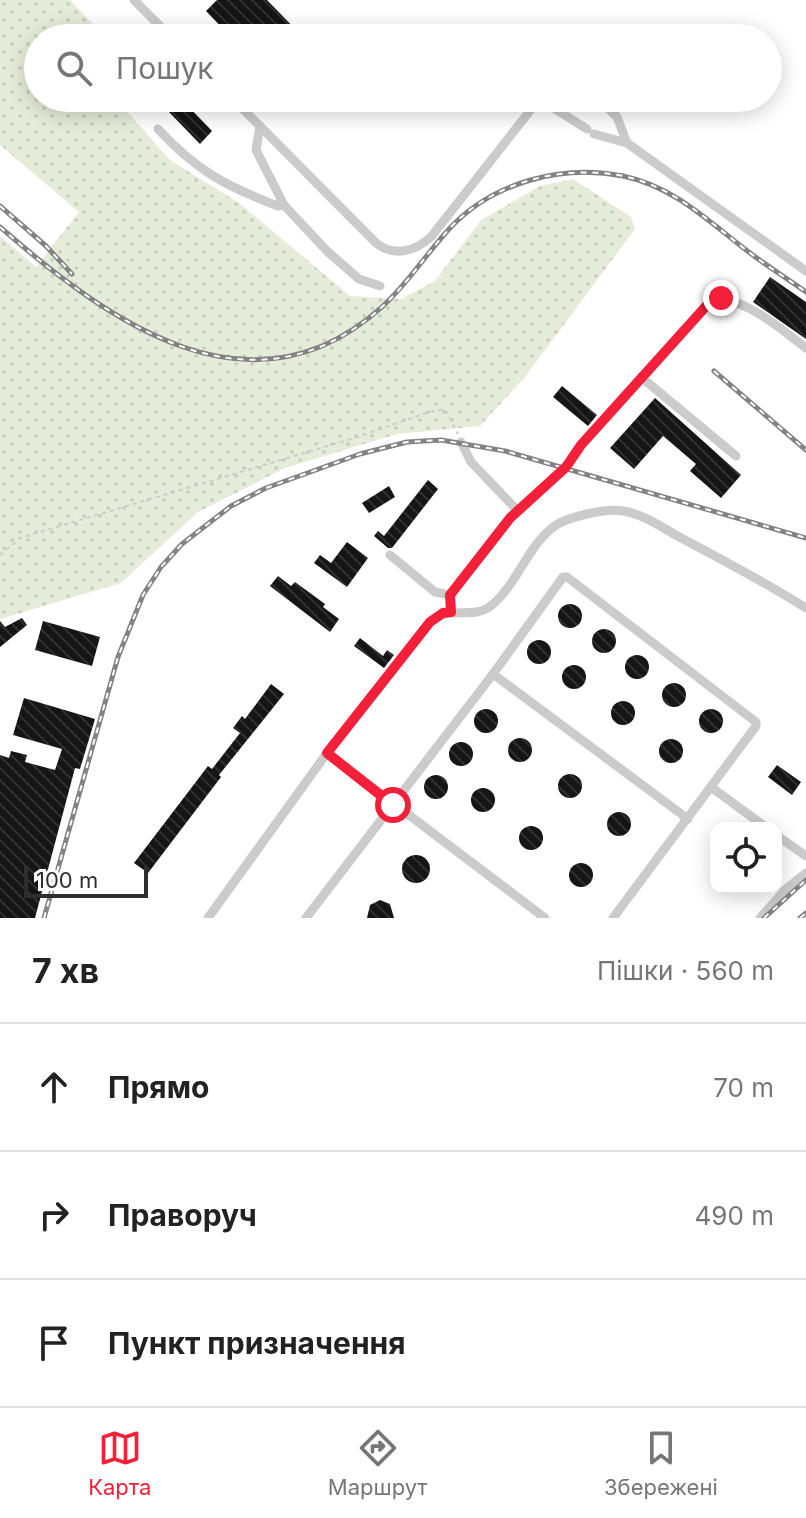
<!DOCTYPE html>
<html lang="uk">
<meta charset="utf-8">
<style>
:root{--surface:#fff;--page:#f6f6f6;--text:#222;--muted:#767676;--line:#e0e0e0;--accent:#f4203a}
body{margin:0;font-family:Inter,sans-serif;background:var(--page);color:var(--text)}
.controls{position:absolute;right:24px;bottom:24px;display:grid;overflow:hidden;border-radius:16px;box-shadow:0 4px 20px #0003}
.controls button{width:72px;height:72px;display:grid;place-items:center;padding:0;border:0;border-bottom:2px solid var(--line);background:var(--surface);color:var(--text);font:40px sans-serif}
.scale{position:absolute;left:24px;bottom:20px;width:124px;box-sizing:border-box;padding-left:8px;border:4px solid #2e2e2e;border-top:0;font-size:22px;line-height:28px;white-space:nowrap;color:#2e2e2e;-webkit-text-stroke:6px #fff;paint-order:stroke}
.stop{position:absolute;width:24px;height:24px;margin:-18px;border:6px solid #f4203a;border-radius:50%;background:#fff}
.stop.end{background:#f4203a;border-color:#fff;box-shadow:0 2px 8px #0008}
.list{margin:0;padding:0;list-style:none}
h2{display:flex;justify-content:space-between;align-items:center;height:104px;margin:0;padding:0 32px;font-size:34px}
h2 small{font-size:26px;font-weight:400;color:var(--muted)}
.list li{display:grid;grid-template-columns:52px 1fr auto;gap:24px;align-items:center;box-sizing:border-box;height:128px;padding:0 32px;border-top:2px solid var(--line)}
.list b{display:block;font-size:30px;white-space:nowrap}
.list em{font-size:26px;font-style:normal;color:var(--muted)}
.icon{flex:none;width:44px;height:44px;fill:none;stroke:currentColor;stroke-width:2;stroke-linecap:round;stroke-linejoin:round}
.map{position:relative;flex:none;width:806px;height:918px;overflow:hidden}
.search{position:absolute;background:var(--surface);box-shadow:0 4px 20px #0003;left:24px;right:24px;top:24px;height:88px;display:flex;align-items:center;gap:20px;box-sizing:border-box;padding:0 28px;border-radius:44px;color:var(--muted);font-size:30px}
.sheet{height:488px;background:var(--surface)}
nav{display:flex;justify-content:space-around;align-items:center;box-sizing:border-box;height:112px;border-top:2px solid var(--line);background:var(--surface);font-size:22px;color:var(--muted)}
nav a{display:grid;justify-items:center;gap:4px}
nav .on{color:var(--accent)}
.map>svg:first-child{display:block}
.green{fill:url(#green-dots)}
.building{fill:url(#building-back-hatch)}
.lines{fill:none;stroke-linecap:round;stroke-linejoin:round}
.path{stroke:#cbcbcb;stroke-width:2;stroke-dasharray:4 4;stroke-linecap:butt}
.minor{stroke:#cbcbcb;stroke-width:9}
.rail-casing{stroke:#838383;stroke-width:5}
.rail{stroke:#fff;stroke-width:2;stroke-dasharray:6;stroke-linecap:butt}
.route{stroke:#f4203a;stroke-width:10}
</style>
<div class="map">
<svg width="806" height="918" viewBox="0 0 806 918">
<defs>
<pattern id="green-dots" width="8" height="8" patternUnits="userSpaceOnUse" patternTransform="scale(2)"><rect width="8" height="8" fill="#e5edda"/><path d="M2 2h.1M6 6h.1" fill="none" stroke="#c5ccbb" stroke-width="1.8" stroke-linecap="round"/></pattern>
<pattern id="building-back-hatch" width="6" height="6" patternUnits="userSpaceOnUse" patternTransform="scale(2)"><rect width="6" height="6" fill="#151515"/><path d="M-1 5l2 2M0 0l6 6M5-1l2 2" fill="none" stroke="#2f2f2f"/></pattern>
</defs>
<rect width="100%" height="100%" fill="#fff"/>
<path class="green" d="M0,0H70L106,38H38V98H115L170,160L239,203L350,296L401,299L435,281L481,220L540,186L573,179L631,217L635,229L525,377L480,426L397,434L285,468L198,512L121,583L0,619V236L36,267L79,212L0,145Z"/>
<g class="building">
<path d="M217,0H267L304,38H232L206,11Z"/>
<path d="M181,99L212,131L200,144L168,111Z"/>
<path d="M770,277L806,302V339L753,302Z"/>
<path d="M562,386L597,415L588,426L553,397Z"/>
<path d="M655,398L741,475L721,498L690,471L696,464L663,436L634,469L610,448Z"/>
<path d="M428,480L438,489L392,548H388L374,536L378,531L384,536Z"/>
<path d="M389,486L395,497L369,513L362,503Z"/>
<path d="M347,542L368,558L347,587L314,563L320,555L331,563Z"/>
<path d="M278,576L291,586L295,582L325,604L323,607L339,619L330,632L270,586Z"/>
<circle cx="570" cy="616" r="12"/>
<path d="M22,618L27,625L0,647V621L5,627Z"/>
<path d="M43,621L100,637L92,666L35,650Z"/>
<circle cx="604" cy="641" r="12"/>
<path d="M360,638L383,656L387,650L394,655L384,668L354,646Z"/>
<circle cx="539" cy="652" r="12"/>
<circle cx="637" cy="667" r="12"/>
<circle cx="574" cy="677" r="12"/>
<circle cx="674" cy="695" r="12"/>
<path d="M271,684L284,694L219,775L221,777L148,873L134,863L208,766L212,769L240,733L233,728L242,716L245,719Z"/>
<path d="M24,698L95,719L80,769L75,768L35,918H0V755L9,758L11,751L27,755L25,762L55,770L62,749L13,735Z"/>
<circle cx="623" cy="713" r="12"/>
<circle cx="711" cy="721" r="12"/>
<circle cx="486" cy="721" r="12"/>
<circle cx="520" cy="750" r="12"/>
<circle cx="671" cy="751" r="12"/>
<circle cx="461" cy="754" r="12"/>
<path d="M777,765L801,782L792,795L768,777Z"/>
<circle cx="570" cy="786" r="12"/>
<circle cx="436" cy="787" r="12"/>
<circle cx="483" cy="800" r="12"/>
<circle cx="619" cy="824" r="12"/>
<circle cx="531" cy="838" r="12"/>
<circle cx="416" cy="869" r="14"/>
<circle cx="581" cy="875" r="12"/>
<path d="M380,900L390,904L394,918H367L370,905Z"/>
</g>
<g class="lines">
<path class="path" d="M0,555L20,538L351,439L429,412L445,409L458,434"/>
<g class="minor">
<path d="M134,0L172,38"/>
<path d="M232,98L376,243C394,257 414,252 431,237L540,98"/>
<path d="M598,98L617,117L627,143"/>
<path d="M539,99L587,129"/>
<path d="M260,126L256,150L284,205L327,251L359,279L380,286"/>
<path d="M158,129C196,170 225,186 278,206L284,205"/>
<path d="M594,134L627,143L806,271"/>
<path d="M641,377L736,456"/>
<path d="M461,442L471,462L517,510"/>
<path d="M390,555L435,592L450,595"/>
<path d="M451,612L450,595L510,518L566,467L581,445L708,304C735,287 784,332 806,348"/>
<path d="M493,674L688,819"/>
<path d="M327,753L545,918"/>
<path d="M711,787L767,828"/>
<path d="M776,835L806,856"/>
<path d="M208,918L327,753L430,622C448,604 473,621 492,605C517,584 527,548 552,528C565,517 606,508 623,511C644,514 664,529 683,539C725,561 766,583 806,608"/>
<path d="M306,918L493,674L563,577H567L756,722V726L613,918"/>
<path d="M760,918L786,889L806,873"/>
</g>
<defs>
<g id="rail">
<path d="M0,206L46,246L72,274"/>
<path d="M0,227C108,321 251,426 383,306C408,283 427,253 450,228C493,182 562,164 623,176C671,186 704,217 741,246C762,263 785,277 806,292"/>
<path d="M714,371L806,450"/>
<path d="M44,918L118,657L143,595L161,567L182,544L231,506L266,488L360,454L407,442L441,440L505,451L806,538"/>
<path d="M764,918L806,880"/>
<path d="M800,918L806,913"/>
</g>
</defs>
<use href="#rail" class="rail-casing"/>
<use href="#rail" class="rail"/>
</g>
<g class="lines">
<path class="route" d="M393,805L327,753L430,622L443,613L451,612L450,595L510,518L566,467L581,445L708,304L721,298"/>
</g>
</svg>
<div class="controls">
<button><svg class="icon" aria-label="locate" viewBox="0 0 24 24"><circle cx="12" cy="12" r="6"/><path d="M12 2v4M12 18v4M2 12h4M18 12h4"/></svg></button>
</div>
<div class="scale">100 m</div>
<div class="stop" style="left:393px;top:805px"></div>
<div class="stop end" style="left:721px;top:298px"></div>
<div class="search"><svg class="icon" aria-label="search" viewBox="0 0 24 24"><circle cx="10" cy="10" r="6"/><path d="M15 15l6 6"/></svg>Пошук</div>
</div>
<section class="sheet">
<h2>7 хв<small>Пішки · 560 m</small></h2>
<ul class="list">
<li><svg class="icon" aria-label="ahead" viewBox="0 0 24 24"><path d="M12 20V5M6 11l6-6 6 6"/></svg><div><b>Прямо</b></div><em>70 m</em></li>
<li><svg class="icon" aria-label="right" viewBox="0 0 24 24"><path d="M7 20v-9h11M14 6l5 5-5 5"/></svg><div><b>Праворуч</b></div><em>490 m</em></li>
<li><svg class="icon" aria-label="arrive" viewBox="0 0 24 24"><path d="M6 21V4h12l-3 4 3 4H6"/></svg><div><b>Пункт призначення</b></div></li>
</ul>
</section>
<nav>
<a class="on"><svg class="icon" aria-label="map" viewBox="0 0 24 24"><path d="M3 6l6-2 6 2 6-2v14l-6 2-6-2-6 2zM9 4v14M15 6v14"/></svg>Карта</a>
<a><svg class="icon" aria-label="directions" viewBox="0 0 24 24"><path d="M12 3l9 9-9 9-9-9zM9 14v-3h6M13 9l2 2-2 2"/></svg>Маршрут</a>
<a><svg class="icon" aria-label="saved" viewBox="0 0 24 24"><path d="M7 4h10v16l-5-4-5 4z"/></svg>Збережені</a>
</nav>
